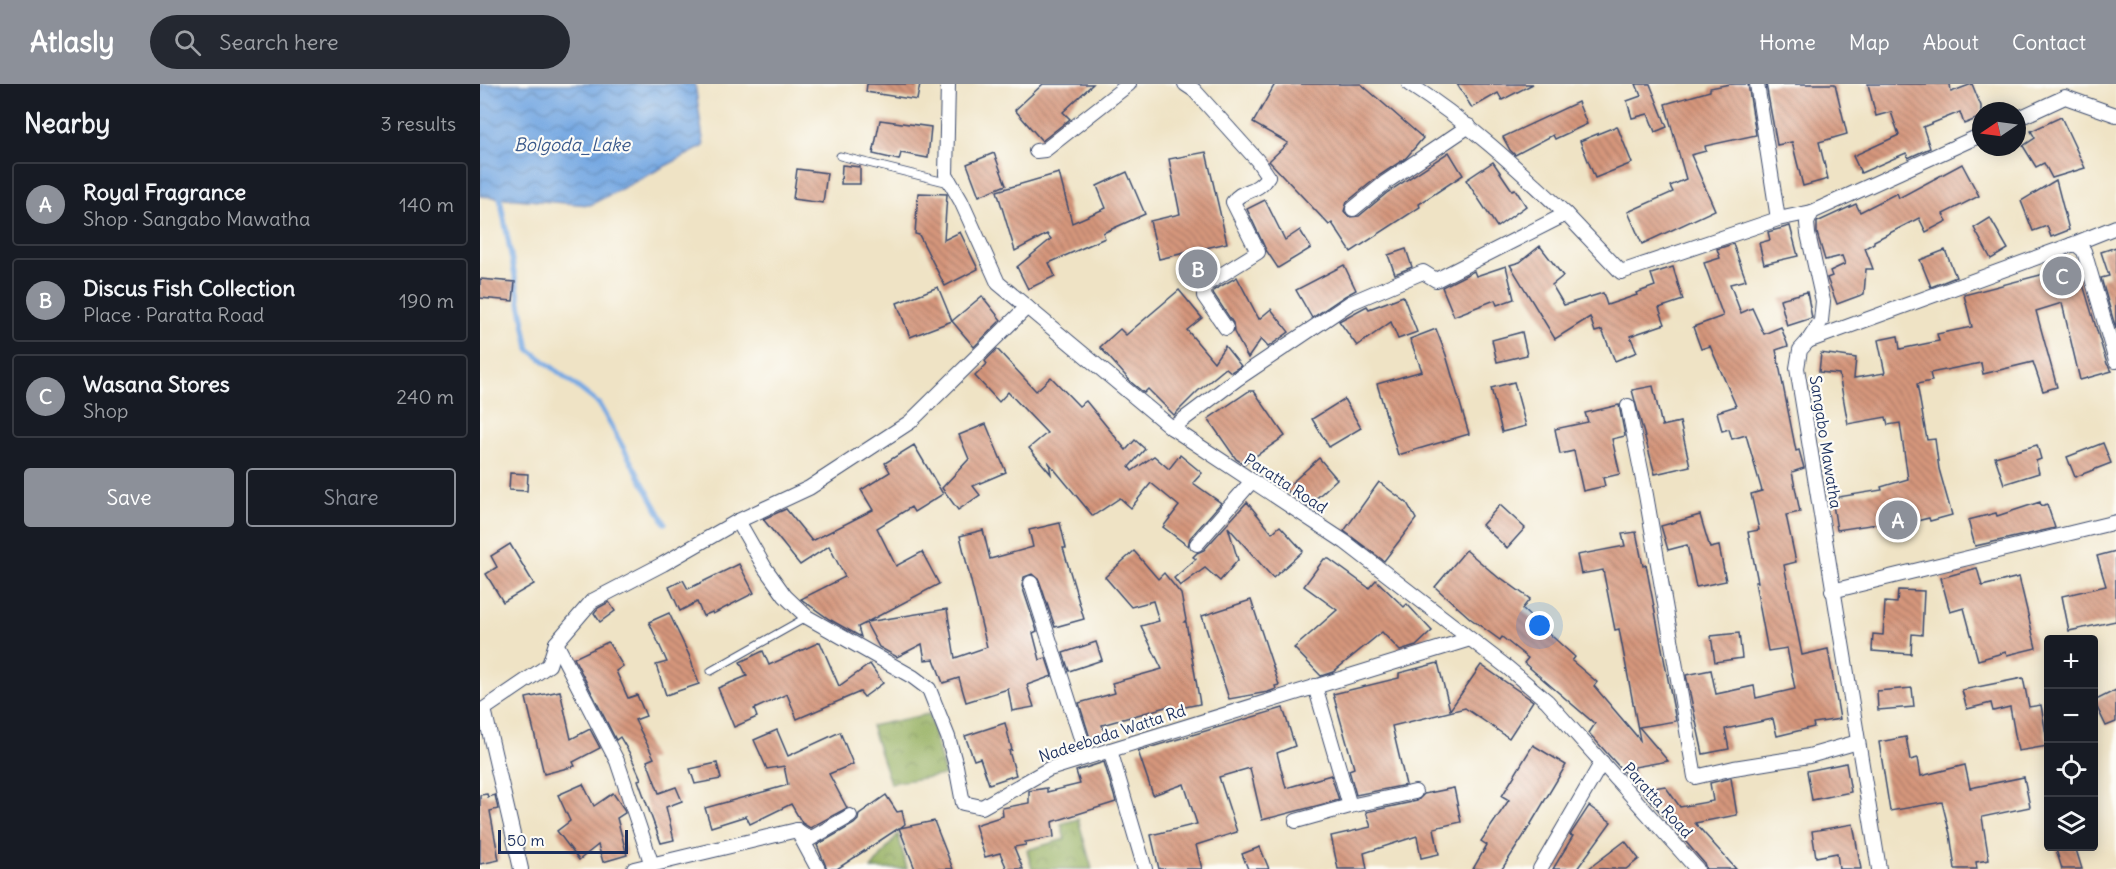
<!DOCTYPE html>
<meta charset="utf-8">
<style>
:root{--surface:#171b24;--page:#242831;--text:#f1f3f6;--muted:#9ea1a6;--line:#363941;--accent:#8c9099}
body{margin:0;font-family:Delius,sans-serif;background:var(--page);color:var(--text)}
.controls{position:absolute;right:18px;bottom:18px;display:grid;overflow:hidden;border-radius:6px;box-shadow:0 3px 15px #0003}
.controls button{width:54px;height:54px;display:grid;place-items:center;padding:0;border:0;border-bottom:2px solid var(--line);background:var(--surface);color:var(--text);font:30px sans-serif}
.compass{position:absolute;left:1492px;top:18px;width:54px;height:54px;border-radius:50%;background:var(--surface);box-shadow:0 3px 15px #0003;rotate:257deg}
.scale{position:absolute;left:18px;bottom:15px;width:130px;box-sizing:border-box;padding-left:6px;border:3px solid #1b2f5e;border-top:0;font-size:16px;line-height:21px;white-space:nowrap;color:#1b2f5e;-webkit-text-stroke:4px #fdfcf7;paint-order:stroke}
.you{position:absolute;left:1060px;top:542px;width:21px;height:21px;margin:-15px;border:4px solid #fff;border-radius:50%;background:#1a73e8;box-shadow:0 0 0 9px #1a73e833}
.badge{display:grid;place-items:center;width:39px;height:39px;border-radius:50%;background:var(--accent);color:#fff;font-size:20px;font-weight:700}
.pin{position:absolute;translate:-50% -50%;border:3px solid #fff;box-shadow:0 2px 6px #0006}
.list{margin:0;padding:0;list-style:none}
h2{display:flex;justify-content:space-between;align-items:center;height:78px;margin:0;padding:0 24px;font-size:26px}
h2 small{font-size:20px;font-weight:400;color:var(--muted)}
.list li{display:grid;grid-template-columns:39px 1fr auto;gap:18px;align-items:center;box-sizing:border-box;height:84px;margin:0 12px 12px;padding:0 12px;border:2px solid var(--line);border-radius:6px}
.list b{display:block;font-size:22px;white-space:nowrap}
.list p{margin:0;font-size:20px;white-space:nowrap;color:var(--muted)}
.list em{font-size:20px;font-style:normal;color:var(--muted)}
.actions{display:flex;gap:12px;padding:18px 24px}
.actions a{flex:1;padding:14px 0;border:2px solid var(--accent);border-radius:6px;text-align:center;font-size:21px;color:var(--accent)}
.actions .main{background:var(--accent);color:#fff}
.icon{flex:none;width:33px;height:33px;fill:none;stroke:currentColor;stroke-width:2;stroke-linecap:round;stroke-linejoin:round}
.map{position:relative;flex:none;width:1636px;height:785px;overflow:hidden}
header{display:flex;align-items:center;gap:36px;box-sizing:border-box;height:84px;padding:0 30px;background:var(--accent);color:#fff}
header strong{font-size:28px}
nav{display:flex;gap:33px;margin-inline-start:auto;font-size:21px}
.search{width:420px;height:54px;background:var(--page);display:flex;align-items:center;gap:15px;box-sizing:border-box;padding:0 21px;border-radius:33px;color:var(--muted);font-size:22px}
main{display:flex}
aside{flex:1;background:var(--surface)}
.map>svg:first-child{display:block}
.forest{fill:url(#forest-crowns);stroke:#587060;stroke-width:1.5}
.water{fill:url(#water-waves);stroke:#496ca0;stroke-width:1.5}
.lines{fill:none;stroke-linecap:round;stroke-linejoin:round}
.stream{stroke:#77a9e2;stroke-width:5}
.building{fill:url(#building-back-hatch)}
.service-casing{stroke:#3b4a6d;stroke-width:9}
.minor-casing{stroke:#3b4a6d;stroke-width:16}
.service{stroke:#fff;stroke-width:7}
.minor{stroke:#fff;stroke-width:14}
.labels{text-anchor:middle;dominant-baseline:central;stroke-width:4.5;stroke-linejoin:round;paint-order:stroke}
.street-label{font-size:16px;fill:#1b2f5e;stroke:#fdfcf7}
.water-label{font-size:18px;font-style:italic;fill:#3b5a8c;stroke:#fdfcf7}
</style>
<header>
<strong>Atlasly</strong>
<div class="search"><svg class="icon" aria-label="search" viewBox="0 0 24 24"><circle cx="10" cy="10" r="6"/><path d="M15 15l6 6"/></svg>Search here</div>
<nav><a>Home</a><a>Map</a><a>About</a><a>Contact</a></nav>
</header>
<main>
<aside>
<h2>Nearby<small>3 results</small></h2>
<ul class="list">
<li><span class="badge">A</span><div><b>Royal Fragrance</b><p>Shop · Sangabo Mawatha</p></div><em>140 m</em></li>
<li><span class="badge">B</span><div><b>Discus Fish Collection</b><p>Place · Paratta Road</p></div><em>190 m</em></li>
<li><span class="badge">C</span><div><b>Wasana Stores</b><p>Shop</p></div><em>240 m</em></li>
</ul>
<div class="actions"><a class="main">Save</a><a>Share</a></div>
</aside>
<div class="map">
<svg width="1636" height="785" viewBox="0 0 1636 785">
<defs>
<pattern id="forest-crowns" width="20" height="18" patternUnits="userSpaceOnUse" patternTransform="scale(1.5)"><rect width="20" height="18" fill="#96b062"/><path d="M2 6a3 3 0 1 1 6 0M12 15a3 3 0 1 1 6 0" fill="none" stroke="#7a9054"/></pattern>
<pattern id="water-waves" width="16" height="10" patternUnits="userSpaceOnUse" patternTransform="scale(1.5)"><rect width="16" height="10" fill="#77a9e2"/><path d="M0 5q4-4 8 0t8 0" fill="none" stroke="#618aba"/></pattern>
<pattern id="building-back-hatch" width="6" height="6" patternUnits="userSpaceOnUse" patternTransform="scale(1.5)"><rect width="6" height="6" fill="#d5967b"/><path d="M-1 5l2 2M0 0l6 6M5-1l2 2" fill="none" stroke="#ac7b68"/></pattern>
</defs>
<rect width="100%" height="100%" fill="#fdfcf7"/>
<filter id="ink" filterUnits="userSpaceOnUse"><feTurbulence type="fractalNoise" baseFrequency=".0167" numOctaves="2"/><feDisplacementMap in="SourceGraphic" scale="12" xChannelSelector="R" yChannelSelector="G"/><feConvolveMatrix kernelMatrix="1 2 1 2 8 2 1 2 1" color-interpolation-filters="sRGB"/></filter>
<filter id="wash" filterUnits="userSpaceOnUse"><feTurbulence type="fractalNoise" baseFrequency=".008" numOctaves="4" result="noise"/><feDisplacementMap in="SourceGraphic" scale="24" xChannelSelector="R" yChannelSelector="G"/><feGaussianBlur stdDeviation="1.35" result="paint"/><feColorMatrix in="noise" values="0 0 0 0 0 0 0 0 0 0 0 0 0 0 0 0 0 1.4 0 .05"/><feComposite in="paint" operator="in"/></filter>
<g filter="url(#wash)">
<rect width="100%" height="100%" fill="#efe3c5"/>
<g class="forest">
<path d="M449,630L465,691L410,699L391,642Z"/>
<path d="M598,735L612,785H552L547,766L585,755L581,740Z"/>
<path d="M418,750L427,785H391Z"/>
</g>
<path class="water" d="M0,0H215L224,62L110,121L0,112Z"/>
<g class="lines">
<path class="stream" d="M20,114L49,265L119,320L185,439"/>
</g>
<g id="blocks">
<g class="building">
<path d="M387,0H440L437,16L386,8Z"/>
<path d="M563,0H613L583,28L590,35L562,57L535,26Z"/>
<path d="M795,0H881L943,54L926,74L900,91L867,118L864,127L869,133L879,132L908,108L969,68L983,91L939,120L940,123L871,168L852,139L849,141L789,77L808,59L773,39Z"/>
<path d="M977,0H1053L1022,16L1018,9L992,24Z"/>
<path d="M1156,0H1170L1187,43L1175,48L1168,30L1152,34L1147,17L1161,12Z"/>
<path d="M1250,0H1268L1276,51L1225,62L1226,67L1211,71L1235,126L1162,160L1148,128L1193,108L1190,102L1206,95L1185,20L1230,7V4Z"/>
<path d="M1286,0H1355L1367,50L1339,58L1348,95L1323,102L1312,58L1297,61Z"/>
<path d="M1388,0H1470L1471,8L1492,0L1501,22V33L1484,40L1480,28L1443,43L1450,64L1428,74L1426,69L1381,89L1373,72L1419,51L1411,28L1396,32Z"/>
<path d="M1098,18L1107,40L1075,55L1073,51L1035,71L1030,66L1023,53Z"/>
<path d="M1581,33L1605,84L1572,94L1564,79L1556,83L1543,62L1555,54L1551,47Z"/>
<path d="M400,36L451,43L448,74L421,69L419,76L393,70Z"/>
<path d="M1137,42L1152,79L1115,94L1100,57Z"/>
<path d="M726,68L747,159L679,175L670,137L700,130L689,75Z"/>
<path d="M514,69L526,101L499,112L487,80Z"/>
<path d="M1013,78L1032,106L1035,105L1046,122L1017,143L986,96Z"/>
<path d="M1482,80L1499,112L1463,130L1467,137L1446,148L1439,134L1394,157V159L1385,164L1393,185H1386L1384,210L1357,220L1347,194L1352,192L1350,187L1365,180L1362,172L1345,176L1337,149V138L1376,120L1380,128L1417,109L1419,114Z"/>
<path d="M362,81L380,83V100H361Z"/>
<path d="M317,85L347,89L343,119L313,115Z"/>
<path d="M647,88L665,130L623,149L625,154L569,179L575,192L548,205L537,183L571,155L567,150L535,167L517,107L579,89L592,139L626,124L617,102Z"/>
<path d="M1576,96L1589,146L1571,153L1567,142L1553,147L1541,117Z"/>
<path d="M438,109L467,110L464,156L480,148L498,185L465,202L439,151L435,150Z"/>
<path d="M785,116L805,156L820,146L831,164L798,184L786,166L767,125Z"/>
<path d="M1510,134L1528,165L1511,175L1494,144Z"/>
<path d="M1310,142L1318,172L1284,180L1279,159L1290,156L1288,148Z"/>
<path d="M1253,160L1266,196L1250,200L1261,229L1272,224L1284,250L1301,243L1308,262L1296,266L1316,367L1319,366L1324,384L1312,388L1320,428L1306,431L1316,478L1304,481L1322,571L1348,565L1360,635L1333,639L1334,643L1297,652L1293,635L1245,645L1249,665L1223,670L1206,591L1231,586L1236,610L1274,602L1276,614L1315,605L1307,564L1288,567L1275,498H1278L1268,448L1279,446L1271,410L1282,407L1266,351L1252,355L1249,345L1242,347L1237,328L1256,322L1230,262L1221,265L1213,243L1243,232L1224,179L1240,174L1237,165Z"/>
<path d="M1060,162L1083,192L1072,201L1084,221L1123,209L1127,221L1157,211L1156,209L1175,202L1171,190L1193,183L1203,216L1179,224L1185,240L1150,252L1157,268L1135,277L1122,246L1115,248L1110,233L1075,255L1030,181L1040,178Z"/>
<path d="M1636,163V245L1621,194L1629,192L1621,168Z"/>
<path d="M926,165L932,183L915,190L908,171Z"/>
<path d="M1465,166L1476,193L1451,203L1440,176Z"/>
<path d="M1596,177L1627,280L1632,287L1600,296L1582,219L1556,227L1577,303L1563,307L1553,278L1503,290L1501,279L1450,289L1452,297L1437,300L1447,356L1455,355L1459,385L1472,431L1450,437L1449,434L1405,445L1403,439L1357,446L1352,414L1402,406L1401,403L1428,395L1420,339L1408,341L1406,333L1368,340L1359,290L1339,288L1341,269L1376,274L1374,294L1405,289L1398,256L1418,252L1420,265L1459,257L1457,250L1492,243L1484,211L1568,189L1567,187Z"/>
<path d="M864,181L876,206L865,212L832,234L816,206Z"/>
<path d="M1026,182L1034,215L1017,221L1015,216L974,232L962,203L994,187L996,192Z"/>
<path d="M757,193L779,235L791,225L809,248L788,263L781,255L768,274L754,248L753,239L733,209L734,206Z"/>
<path d="M0,195L35,198L33,217L0,214Z"/>
<path d="M458,203L472,237L430,253L417,219Z"/>
<path d="M699,206L722,234L707,246L734,278L745,262L761,282L751,288L746,284L718,307L694,331L668,305L664,309L652,299L620,263L640,245L646,251Z"/>
<path d="M1327,208L1332,234L1307,242L1300,215Z"/>
<path d="M502,212L521,236L494,263L472,237Z"/>
<path d="M923,212L937,248L918,255L911,238L877,262L859,237L887,222L889,225Z"/>
<path d="M956,245L966,271L989,350L918,371L897,300L942,287L930,255Z"/>
<path d="M1042,248L1047,271L1017,278L1012,256Z"/>
<path d="M517,265L556,307L571,293L599,322L606,317L646,366L655,356L665,365L649,383L652,387L674,372L689,385L700,371L722,389L713,399L741,419L710,454L708,462L683,443L699,422L671,399L651,424L640,414L613,432L569,379L571,390L549,364L567,349L528,308L519,318L495,292L507,280L505,277Z"/>
<path d="M1034,298L1046,342L1022,348L1011,304Z"/>
<path d="M1173,302L1182,342L1200,338L1210,382L1175,390L1152,306Z"/>
<path d="M769,307H774L805,352L764,380L756,375L728,335Z"/>
<path d="M864,315L881,344L849,363L832,335Z"/>
<path d="M1139,321L1145,352L1132,355L1140,390L1123,394L1125,402L1103,407L1094,367L1080,370L1075,345L1108,338L1105,329Z"/>
<path d="M506,340L526,388L493,402L500,411L478,426L462,404L489,375L479,351Z"/>
<path d="M1623,359L1631,379L1595,393L1587,373Z"/>
<path d="M434,361L463,410L434,428L431,423L397,444L416,482L442,468L459,500L387,538L467,525L475,574L507,563L480,452L503,446L510,475L553,463L549,446L580,439L586,464H583L604,535L575,543L559,496L552,490L544,493L542,502L557,547L553,549L560,576L566,574L572,592L547,601L554,623L532,627L528,605L486,618L479,594L463,599L454,575L445,576L442,560L417,573L399,563L386,539L378,543L381,553L349,535L321,515L365,493L349,462L320,481L283,435L306,425L332,457L393,426L381,406L410,388L405,379Z"/>
<path d="M1557,361L1561,375L1556,377L1559,389L1524,400L1515,373Z"/>
<path d="M839,374L857,395L827,423L805,405Z"/>
<path d="M30,389L48,390L47,407L29,406Z"/>
<path d="M899,398L927,419L936,435L904,477L864,447Z"/>
<path d="M767,418L792,449L800,442L823,467L793,494L748,443L758,476L740,497L725,484L700,502L694,494L716,475L713,473L717,469L724,466Z"/>
<path d="M1560,418L1561,422L1567,420L1575,444L1495,462L1488,436L1516,429L1517,432Z"/>
<path d="M1020,421L1045,444L1027,464L1002,441Z"/>
<path d="M1220,431L1230,464L1239,462L1246,497L1216,503L1207,461L1188,466L1181,442Z"/>
<path d="M1156,448L1163,482L1166,481L1196,637L1159,643L1188,677L1154,683L1158,704L1109,649L1115,640L1044,579L1048,574L1022,553L1020,556L991,535L955,503L986,466L1020,495L1021,494L1050,515L1042,525L1095,573L1092,577L1117,598L1114,602L1160,656L1139,545L1135,546L1123,486L1101,490L1097,471L1145,462L1142,450Z"/>
<path d="M30,460L54,500L23,518L6,490L17,483L11,472Z"/>
<path d="M654,467L678,495L684,489L701,510L706,536L704,538H706L720,620L690,626L689,622L622,641L625,650L610,654L599,619L635,609L632,599L682,585L661,542L679,537L673,517L651,523L625,493Z"/>
<path d="M1636,467V537L1589,547L1582,512L1626,502L1617,472Z"/>
<path d="M844,475H849L889,504L896,496L924,523L927,520L952,547L936,562L920,567L902,548L853,588L841,592L814,564L857,526L824,502Z"/>
<path d="M259,480L274,509L233,530L232,528L223,532L217,518L200,527L189,503L203,496L208,505Z"/>
<path d="M1497,484L1502,502L1539,493L1556,564L1527,571L1526,568L1498,576L1484,524L1470,528L1461,494Z"/>
<path d="M1418,506L1444,507L1442,551L1432,550L1431,570L1392,567L1393,550L1403,551L1405,518L1417,519Z"/>
<path d="M771,516L799,601L795,602L796,605L788,608L749,615L722,532Z"/>
<path d="M129,518L135,527L120,538L114,529L118,524Z"/>
<path d="M189,529L209,571L219,600L186,611L176,581L187,578L169,538Z"/>
<path d="M1259,549L1262,574L1235,578L1231,552Z"/>
<path d="M128,558L143,582L136,587L148,614L157,611L166,632L155,636L174,674L167,677L179,709L196,703L202,717L186,723L194,756L181,759L158,696L161,695L149,668L140,653L136,656L94,574Z"/>
<path d="M340,558L359,602L390,580L403,599L384,613L380,608L317,635L307,610L274,625L277,633L254,643L238,604L267,592L260,578L283,567L289,581Z"/>
<path d="M616,558L622,576L589,587L583,569Z"/>
<path d="M958,579L970,626L1001,581L1053,617L1029,654L985,624L912,642L926,701L876,711L869,686L874,684L853,610L919,594V589Z"/>
<path d="M1543,594L1549,623L1561,621L1568,662L1538,667L1530,623L1513,627L1511,619L1487,625L1482,606Z"/>
<path d="M1432,604L1434,623L1398,626L1397,607Z"/>
<path d="M1636,606V638L1626,642L1614,617Z"/>
<path d="M80,607L91,655L110,645L120,664L93,678L95,682L64,690L46,614Z"/>
<path d="M803,624L815,662L797,669L806,704L851,691L859,716L782,736L770,684L739,693L757,748L716,761L722,785H679L671,751L717,740L704,700L673,711L658,667Z"/>
<path d="M525,639L532,666L529,667L536,691L509,700L500,674L494,676L485,652Z"/>
<path d="M297,646L308,672L360,648L373,680L349,690L367,724L330,744L322,739L311,720L270,740L266,732L231,743L225,724L308,701L304,682L287,685L274,656Z"/>
<path d="M1426,653L1430,676L1438,674L1441,692L1485,681L1490,704L1544,693L1550,723L1502,733L1509,776L1496,778L1497,785H1475L1470,750L1462,718L1410,727L1399,658Z"/>
<path d="M1053,661L1086,681L1043,753L1022,785H993L1007,761L1001,757L1029,716L1022,712Z"/>
<path d="M624,678L636,718L572,738L574,753L545,758L546,761L534,763L543,785H527L520,769L505,773L495,741L523,732L522,724L549,719V707L567,704V708L600,700L596,687Z"/>
<path d="M237,679L241,695L215,700L210,685Z"/>
<path d="M1366,679L1371,708L1332,716L1327,687Z"/>
<path d="M1251,694L1257,731L1215,739L1256,785H1226L1224,779L1161,706L1185,702L1200,723L1233,717L1230,699Z"/>
<path d="M103,700L114,722L133,709L144,725L145,729L137,734L147,771L123,778L118,761L99,776L77,747L90,737L78,711Z"/>
<path d="M974,704L981,738L954,744L959,770L941,774L937,752L884,769L887,785H858L851,752L891,743L886,728L937,717L944,710Z"/>
<path d="M7,710L8,713L15,711L18,725L10,727L19,776L0,780V711Z"/>
<path d="M406,711L417,728L422,727L425,740L420,744L454,737L473,785H435L419,744L357,785H347L337,761L374,740L378,736L379,730Z"/>
<path d="M1109,722L1131,738L1097,785H1073L1093,752L1090,751Z"/>
<path d="M1373,740L1381,785H1359L1357,769L1336,773L1332,747Z"/>
<path d="M1145,757L1159,775L1146,785H1108Z"/>
<path d="M1575,762H1595L1602,785H1582Z"/>
<path d="M780,763L789,785H768L762,770Z"/>
</g>
</g>
</g>
<g filter="url(#ink)">
<use href="#blocks" fill-opacity="0" stroke="#3b4a6d" stroke-width="1.5"/>
<g class="lines">
<defs>
<g id="service">
<path d="M360,72L469,99"/>
<path d="M231,587L327,533"/>
</g>
<g id="minor">
<path d="M468,0L466,91L481,117L518,199L692,344L865,458L1028,584L1067,617L1217,785"/>
<path d="M705,0L714,6L777,76L788,92C776,111 762,104 753,118L778,168L725,201L724,212L746,244"/>
<path d="M929,0C987,37 1036,83 1086,130"/>
<path d="M1277,0L1298,135"/>
<path d="M1537,35L1585,13L1636,31"/>
<path d="M556,67L565,66L649,0"/>
<path d="M873,125L906,98L989,42"/>
<path d="M1591,161L1636,143"/>
<path d="M1328,257L1591,161H1597L1604,167L1636,277"/>
<path d="M1148,322L1166,411L1215,693L1254,684L1329,672L1378,658"/>
<path d="M692,344L757,295L870,219L943,188L956,196L1086,130L1141,188L1298,135L1332,128"/>
<path d="M258,437L285,484L305,512L327,533L433,593L449,605L468,653L476,682L483,719L502,723L569,685L990,555"/>
<path d="M717,460L772,397"/>
<path d="M551,499L607,673"/>
<path d="M1352,507L1636,438"/>
<path d="M76,559L137,677L172,781"/>
<path d="M630,666L665,785"/>
<path d="M870,722L935,708"/>
<path d="M816,737L870,722L835,602"/>
<path d="M317,746L330,755L370,732"/>
<path d="M41,785L4,625L69,581L76,559L112,517L183,480L258,437L329,404L430,338L547,223"/>
<path d="M154,785L317,746L338,785"/>
<path d="M1060,785L1122,678"/>
<path d="M1399,785L1317,284L1320,266L1328,257L1341,237L1343,217L1328,150L1327,139L1332,128L1501,51"/>
</g>
</defs>
<use href="#service" class="service-casing"/>
<use href="#minor" class="minor-casing"/>
<use href="#service" class="service"/>
<use href="#minor" class="minor"/>
</g>
</g>
<g class="labels">
<g class="street-label">
<text transform="translate(1346 358) rotate(81)">Sangabo Mawatha</text>
<text transform="translate(806 399) rotate(33)">Paratta Road</text>
<text transform="translate(632 649) rotate(-18)">Nadeebada Watta Rd</text>
<text transform="translate(1178 716) rotate(48)">Paratta Road</text>
</g>
<g class="water-label">
<text x="92" y="60">Bolgoda_Lake</text>
</g>
</g>
</svg>
<div class="controls">
<button>+</button>
<button>−</button>
<button><svg class="icon" aria-label="locate" viewBox="0 0 24 24"><circle cx="12" cy="12" r="6"/><path d="M12 2v4M12 18v4M2 12h4M18 12h4"/></svg></button>
<button><svg class="icon" aria-label="layers" viewBox="0 0 24 24"><path d="M12 4l9 5-9 5-9-5zM3 14l9 5 9-5"/></svg></button>
</div>
<svg class="compass" viewBox="-18 -18 36 36"><path d="M0-13l5 13h-10z" fill="#e53935"/><path d="M0 13l5-13h-10z" fill="#9ea1a6"/></svg>
<div class="scale">50 m</div>
<div class="you"></div>
<div class="pin badge" style="left:1418px;top:436px">A</div>
<div class="pin badge" style="left:718px;top:185px">B</div>
<div class="pin badge" style="left:1582px;top:192px">C</div>
</div>
</main>
